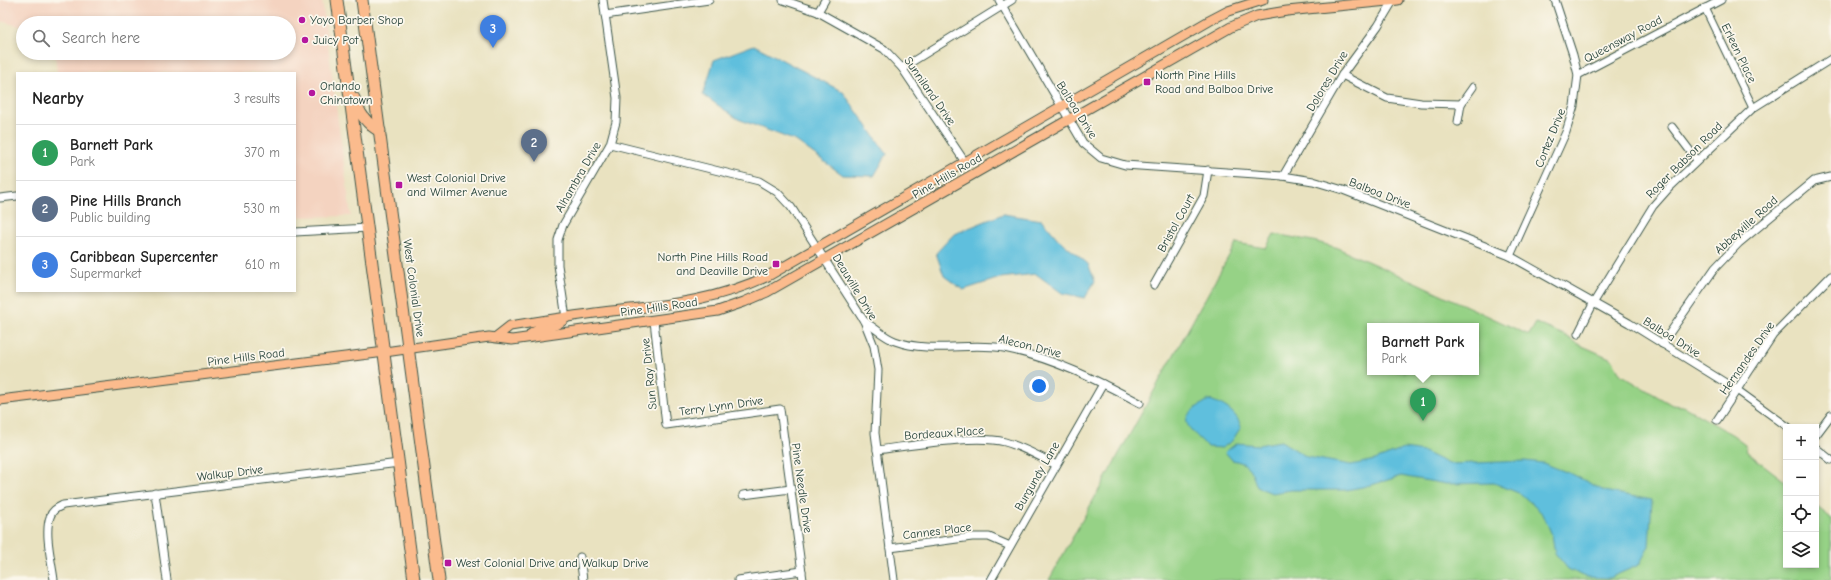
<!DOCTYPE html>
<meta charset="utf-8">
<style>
:root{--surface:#fff;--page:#f6f6f6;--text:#222;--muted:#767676;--line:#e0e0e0;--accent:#db2777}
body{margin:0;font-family:"Comic Neue",sans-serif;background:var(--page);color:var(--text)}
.controls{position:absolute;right:12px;bottom:12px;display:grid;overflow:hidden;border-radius:0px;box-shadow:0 2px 6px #0003}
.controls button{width:36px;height:36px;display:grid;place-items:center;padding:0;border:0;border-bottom:1px solid var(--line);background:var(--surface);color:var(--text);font:20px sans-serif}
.you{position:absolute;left:1039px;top:386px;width:14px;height:14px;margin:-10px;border:3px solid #fff;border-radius:50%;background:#1a73e8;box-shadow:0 0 0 6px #1a73e833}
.badge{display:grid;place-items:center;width:26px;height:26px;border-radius:50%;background:var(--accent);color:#fff;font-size:13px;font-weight:700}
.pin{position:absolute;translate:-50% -33px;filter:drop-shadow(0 1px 2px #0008)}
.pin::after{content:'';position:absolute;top:21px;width:14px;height:12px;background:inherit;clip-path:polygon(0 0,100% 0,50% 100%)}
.popup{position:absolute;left:1367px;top:323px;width:112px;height:52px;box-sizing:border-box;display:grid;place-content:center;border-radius:0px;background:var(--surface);filter:drop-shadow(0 1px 3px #0005);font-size:13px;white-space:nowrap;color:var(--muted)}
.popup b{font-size:15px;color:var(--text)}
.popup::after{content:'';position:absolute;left:50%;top:100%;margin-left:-8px;border:8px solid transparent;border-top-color:var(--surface)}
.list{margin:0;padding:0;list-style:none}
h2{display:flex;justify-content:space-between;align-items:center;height:52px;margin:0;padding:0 16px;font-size:17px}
h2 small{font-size:13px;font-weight:400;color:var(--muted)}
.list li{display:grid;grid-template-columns:26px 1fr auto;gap:12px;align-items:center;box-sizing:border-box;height:56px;padding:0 16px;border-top:1px solid var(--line)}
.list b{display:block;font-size:15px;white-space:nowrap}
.list p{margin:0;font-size:13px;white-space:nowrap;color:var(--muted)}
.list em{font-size:13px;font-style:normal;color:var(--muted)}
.icon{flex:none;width:22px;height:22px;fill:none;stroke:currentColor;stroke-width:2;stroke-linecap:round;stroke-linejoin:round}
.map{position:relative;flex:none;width:1831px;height:580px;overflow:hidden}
.search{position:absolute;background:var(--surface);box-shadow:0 2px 6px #0003;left:16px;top:16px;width:280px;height:44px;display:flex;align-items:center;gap:10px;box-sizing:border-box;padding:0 14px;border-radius:22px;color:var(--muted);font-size:15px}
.panel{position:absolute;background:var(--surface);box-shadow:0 2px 6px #0003;left:16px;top:72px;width:280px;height:220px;border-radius:0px}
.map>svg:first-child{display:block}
.built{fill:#f4d3c0}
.green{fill:#96d286;stroke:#5a885d;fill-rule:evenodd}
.water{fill:#5ebfdd;stroke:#3e7e88}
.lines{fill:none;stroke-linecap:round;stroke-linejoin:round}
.minor-casing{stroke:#3d5649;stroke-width:9}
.major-casing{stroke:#3d5649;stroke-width:11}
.highway-casing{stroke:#3d5649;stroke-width:13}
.minor{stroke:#fff;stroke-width:7}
.major{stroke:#fbbb8d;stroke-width:9}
.highway{stroke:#fbbb8d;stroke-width:11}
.poi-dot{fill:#b5179e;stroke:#fbf7ec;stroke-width:1.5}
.labels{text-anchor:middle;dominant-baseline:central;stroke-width:3.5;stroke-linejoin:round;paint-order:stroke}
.poi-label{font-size:12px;fill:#1f3d34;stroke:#fbf7ec;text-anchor:start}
.street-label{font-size:12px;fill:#1f3d34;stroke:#fbf7ec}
</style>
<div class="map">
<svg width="1831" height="580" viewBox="0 0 1831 580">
<rect width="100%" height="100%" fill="#fbf7ec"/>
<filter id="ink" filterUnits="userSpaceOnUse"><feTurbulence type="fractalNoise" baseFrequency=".025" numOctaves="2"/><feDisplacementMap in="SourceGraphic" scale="8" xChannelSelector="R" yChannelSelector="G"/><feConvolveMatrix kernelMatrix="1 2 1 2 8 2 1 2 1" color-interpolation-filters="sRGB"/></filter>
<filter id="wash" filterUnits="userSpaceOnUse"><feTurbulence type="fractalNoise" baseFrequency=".012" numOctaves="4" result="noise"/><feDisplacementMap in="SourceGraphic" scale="16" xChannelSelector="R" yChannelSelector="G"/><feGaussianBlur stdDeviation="0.9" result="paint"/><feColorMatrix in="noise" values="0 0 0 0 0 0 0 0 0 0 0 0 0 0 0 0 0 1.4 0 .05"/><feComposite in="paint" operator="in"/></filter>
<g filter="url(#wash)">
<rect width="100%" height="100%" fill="#e9e2c0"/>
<path class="built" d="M0,0H322L351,216L295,217V73H57L55,53H289V23H23V27L0,21Z"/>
<path class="green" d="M1274,234L1313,241L1335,247L1417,283L1529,335L1536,323L1566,336L1580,345L1612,359L1621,375L1672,405L1683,406L1733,435L1745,444L1747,452L1786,482V565H1816V506L1831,518V580H1049L1236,243L1266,248ZM1370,326H1476V372H1370Z"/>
<g class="water">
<path d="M754,45L843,92L887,154L874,176L843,175L796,141L738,119L703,95L714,60Z"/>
<path d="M1003,214L1042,220L1058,239L1088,264L1095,281L1085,298L1062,293L1036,274L1000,278L963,290L944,276L936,253L954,234Z"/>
<path d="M1209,400C1222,403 1238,413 1241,427L1232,441L1222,448L1208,447C1185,424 1174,419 1209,400Z"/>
<path d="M1281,441L1307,457L1351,465L1375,460L1404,449L1424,452L1449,464L1525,461L1543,463L1574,475L1604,491L1652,500L1649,546L1639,565L1609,578L1586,577L1568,569L1555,553L1552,535L1543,514L1521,494L1494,483L1446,484L1401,476L1368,486L1346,490H1291L1272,493L1257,487C1251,471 1250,463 1232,460L1225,452L1237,443L1258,445Z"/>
</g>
</g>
<g filter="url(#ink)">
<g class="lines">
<defs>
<g id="minor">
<path d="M783,0L818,12L884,49L902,68L965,162"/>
<path d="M999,0L1083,143L1101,158L1125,165L1283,176L1313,181L1343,190L1510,256L1629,323L1737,390L1788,427"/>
<path d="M1705,8L1753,108"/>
<path d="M818,12L825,0"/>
<path d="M605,15L709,0"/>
<path d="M902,68L1012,0"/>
<path d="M1342,75L1387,98L1421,103L1461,104"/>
<path d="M1578,75L1721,0"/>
<path d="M1458,122L1461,104L1473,87"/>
<path d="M1672,127L1697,160"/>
<path d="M610,144L759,181L777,192L791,207L864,321L874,346L878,370L875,433L894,580"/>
<path d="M1283,176L1342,75L1378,26L1393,1"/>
<path d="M0,198L17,196"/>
<path d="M295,232L368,228"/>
<path d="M1510,256L1566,132L1574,106L1578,75L1573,55L1555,0"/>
<path d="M1154,285L1204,196L1208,170"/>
<path d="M566,318L558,265V240L563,225L610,144L616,122L617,98L603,0"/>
<path d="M654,321L666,425L780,409L803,580"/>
<path d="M864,321C874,327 884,337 895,341C930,354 968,342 1004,348C1053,358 1097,380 1140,403"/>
<path d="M1578,334L1594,302L1653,206L1669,188L1753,108L1831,59"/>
<path d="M1662,344L1715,268L1739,243L1814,181L1831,177"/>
<path d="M1717,420L1773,335L1831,276"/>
<path d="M1816,435L1831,415"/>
<path d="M1816,448L1831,460"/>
<path d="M877,450C911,446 974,434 1005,442C1023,447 1039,456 1056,465"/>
<path d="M155,493L167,580"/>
<path d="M743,495L791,489"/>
<path d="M890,548L972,537H989L1010,546"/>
<path d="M580,557L583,580"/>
<path d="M54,580C52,563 44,533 50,517C52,510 57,508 63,505L399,463"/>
<path d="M738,580L802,571"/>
<path d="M991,580L1103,384"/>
</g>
<g id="major">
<path d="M531,334C543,325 553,330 566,318"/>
<path d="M496,337L510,326C541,321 572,316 603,312C663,305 713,302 768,276L1209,21L1228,11L1263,0"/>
<path d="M0,400L385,352L489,337L512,340L718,311L744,302L767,292L1231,27L1257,16L1287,11L1398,0"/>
</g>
<g id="highway">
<path d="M337,0L414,580"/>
<path d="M362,0L439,580"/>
<path d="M354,98C359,113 366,124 380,131"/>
</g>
</defs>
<use href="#minor" class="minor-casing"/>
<use href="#major" class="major-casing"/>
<use href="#highway" class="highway-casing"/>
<use href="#minor" class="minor"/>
<use href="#major" class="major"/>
<use href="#highway" class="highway"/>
</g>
</g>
<g class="poi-dot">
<circle cx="302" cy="20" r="4"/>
<circle cx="305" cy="40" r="4"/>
<rect x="1143" y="78" width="8" height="8" rx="2"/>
<circle cx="312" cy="93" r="4"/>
<rect x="395" y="181" width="8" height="8" rx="2"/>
<rect x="772" y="260" width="8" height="8" rx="2"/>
<rect x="444" y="559" width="8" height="8" rx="2"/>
</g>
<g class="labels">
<g class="poi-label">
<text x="310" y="20">Yoyo Barber Shop</text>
<text x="313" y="40">Juicy Pot</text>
<text x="1155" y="75">North Pine Hills<tspan x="1155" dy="14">Road and Balboa Drive</tspan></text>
<text x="320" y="86">Orlando<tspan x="320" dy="14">Chinatown</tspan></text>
<text x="407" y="178">West Colonial Drive<tspan x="407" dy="14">and Wilmer Avenue</tspan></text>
<text x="768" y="257" text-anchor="end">North Pine Hills Road<tspan x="768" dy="14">and Deaville Drive</tspan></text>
<text x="456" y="563">West Colonial Drive and Walkup Drive</text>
</g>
<g class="street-label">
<text transform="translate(1623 39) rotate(-28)">Queensway Road</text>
<text transform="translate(1739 53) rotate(64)">Erleen Place</text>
<text transform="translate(1327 81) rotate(-59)">Dolores Drive</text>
<text transform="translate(930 91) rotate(55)">Sunniland Drive</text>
<text transform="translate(1077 110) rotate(58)">Balboa Drive</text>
<text transform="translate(1550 138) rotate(-68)">Cortez Drive</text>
<text transform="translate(1684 160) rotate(-45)">Roger Babson Road</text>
<text transform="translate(947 176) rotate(-30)">Pine Hills Road</text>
<text transform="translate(578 177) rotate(-60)">Alhambra Drive</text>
<text transform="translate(1380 193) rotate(21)">Balboa Drive</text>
<text transform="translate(1176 223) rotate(-61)">Bristol Court</text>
<text transform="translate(1746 225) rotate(-42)">Abbeyville Road</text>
<text transform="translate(855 287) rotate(59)">Deauville Drive</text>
<text transform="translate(414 288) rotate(82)">West Colonial Drive</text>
<text transform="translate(659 307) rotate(-8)">Pine Hills Road</text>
<text transform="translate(1672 337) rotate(32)">Balboa Drive</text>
<text transform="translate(1030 346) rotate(14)">Alecon Drive</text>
<text transform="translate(246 357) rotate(-7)">Pine Hills Road</text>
<text transform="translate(1747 358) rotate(-55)">Hernandes Drive</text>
<text transform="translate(649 374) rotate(-96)">Sun Ray Drive</text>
<text transform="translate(721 406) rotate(-8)">Terry Lynn Drive</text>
<text transform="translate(944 433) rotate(-4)">Bordeaux Place</text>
<text transform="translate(230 473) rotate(-7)">Walkup Drive</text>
<text transform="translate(1037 476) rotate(-60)">Burgundy Lane</text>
<text transform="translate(802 488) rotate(82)">Pine Needle Drive</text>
<text transform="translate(937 531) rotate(-7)">Cannes Place</text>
</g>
</g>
</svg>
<div class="controls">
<button>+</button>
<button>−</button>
<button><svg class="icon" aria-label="locate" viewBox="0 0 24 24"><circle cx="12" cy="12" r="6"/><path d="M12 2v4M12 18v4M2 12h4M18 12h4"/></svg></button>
<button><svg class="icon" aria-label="layers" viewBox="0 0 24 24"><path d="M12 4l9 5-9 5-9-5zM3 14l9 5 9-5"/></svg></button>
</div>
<div class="you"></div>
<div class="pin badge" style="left:1423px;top:421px;background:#2e9e5b">1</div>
<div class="popup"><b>Barnett Park</b>Park</div>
<div class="pin badge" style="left:534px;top:162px;background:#5c6f8a">2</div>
<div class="pin badge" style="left:493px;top:48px;background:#3f7fe0">3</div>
<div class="search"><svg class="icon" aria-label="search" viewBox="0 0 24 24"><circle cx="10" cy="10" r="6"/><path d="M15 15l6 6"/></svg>Search here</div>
<section class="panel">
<h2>Nearby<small>3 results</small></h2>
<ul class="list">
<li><span class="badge" style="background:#2e9e5b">1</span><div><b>Barnett Park</b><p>Park</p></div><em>370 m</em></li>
<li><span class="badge" style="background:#5c6f8a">2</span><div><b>Pine Hills Branch</b><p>Public building</p></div><em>530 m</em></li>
<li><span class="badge" style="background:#3f7fe0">3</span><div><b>Caribbean Supercenter</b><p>Supermarket</p></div><em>610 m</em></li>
</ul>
</section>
</div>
